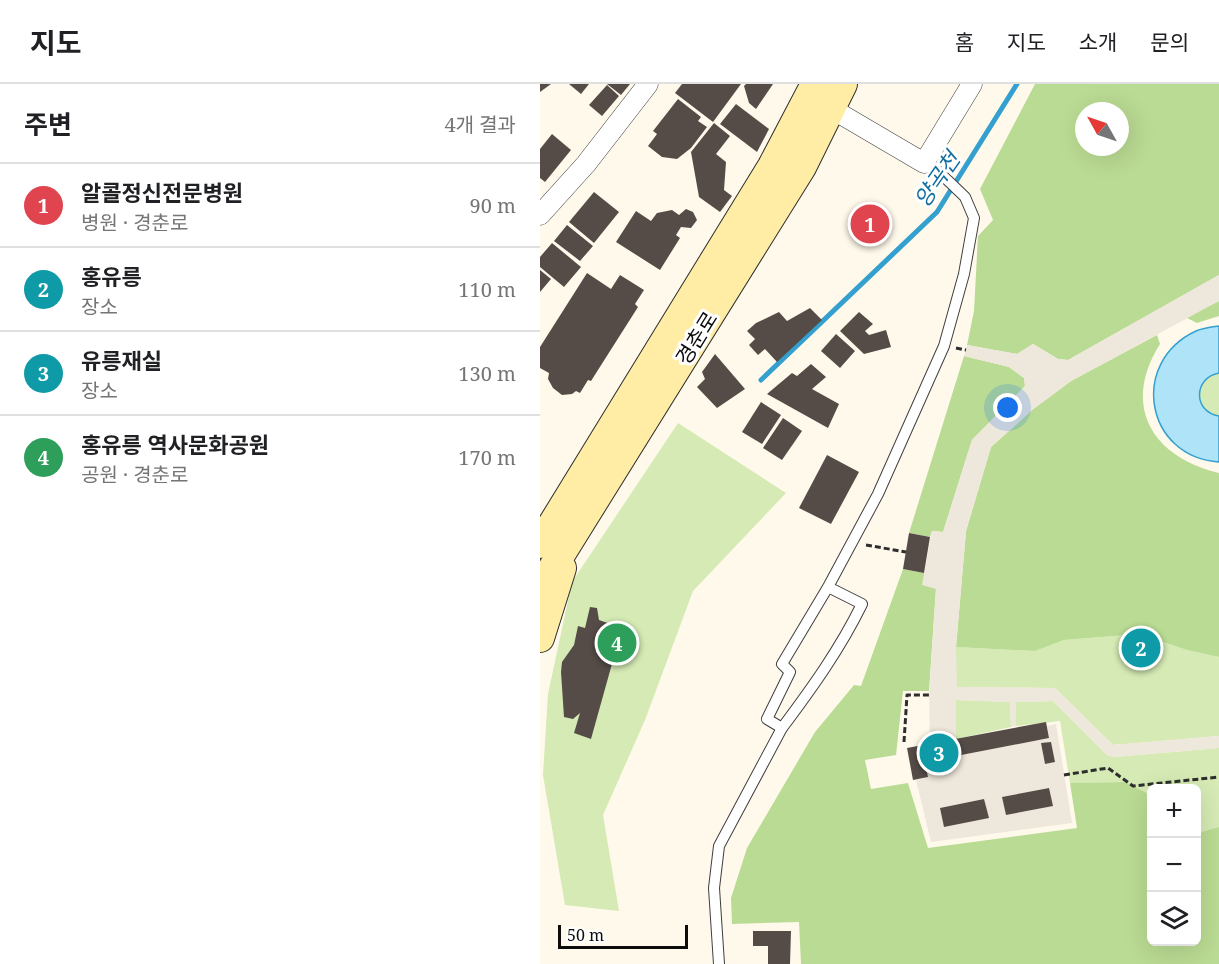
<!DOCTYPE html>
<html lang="ko">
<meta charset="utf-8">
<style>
:root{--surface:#fff;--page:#f6f6f6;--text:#202124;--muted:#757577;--line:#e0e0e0;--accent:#bf2137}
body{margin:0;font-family:"Noto Serif","Noto Sans KR",serif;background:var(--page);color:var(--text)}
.controls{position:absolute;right:18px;bottom:18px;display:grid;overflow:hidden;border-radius:9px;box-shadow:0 6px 24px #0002}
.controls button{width:54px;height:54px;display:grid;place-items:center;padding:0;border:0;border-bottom:2px solid var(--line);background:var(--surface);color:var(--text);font:30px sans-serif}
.compass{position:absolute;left:535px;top:18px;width:54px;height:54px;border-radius:50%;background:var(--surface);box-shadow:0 6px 24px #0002;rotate:310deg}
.scale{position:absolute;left:18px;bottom:15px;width:130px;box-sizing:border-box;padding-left:6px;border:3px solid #0c0c0c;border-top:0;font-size:16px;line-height:21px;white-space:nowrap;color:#0c0c0c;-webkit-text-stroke:4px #fff;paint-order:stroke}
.you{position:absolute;left:468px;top:324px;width:21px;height:21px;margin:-15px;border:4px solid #fff;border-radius:50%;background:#1a73e8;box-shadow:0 0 0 9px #1a73e833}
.badge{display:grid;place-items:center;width:39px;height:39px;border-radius:50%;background:var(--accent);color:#fff;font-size:20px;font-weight:700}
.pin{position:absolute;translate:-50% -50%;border:3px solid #fff;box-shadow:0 2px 6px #0006}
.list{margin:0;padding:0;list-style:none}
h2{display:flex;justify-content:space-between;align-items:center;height:78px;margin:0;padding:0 24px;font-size:26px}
h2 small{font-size:20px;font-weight:400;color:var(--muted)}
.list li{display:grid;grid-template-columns:39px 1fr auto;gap:18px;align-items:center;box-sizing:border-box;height:84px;padding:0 24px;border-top:2px solid var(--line)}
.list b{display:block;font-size:22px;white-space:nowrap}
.list p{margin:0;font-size:20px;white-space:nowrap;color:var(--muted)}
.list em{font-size:20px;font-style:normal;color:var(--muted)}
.icon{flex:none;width:33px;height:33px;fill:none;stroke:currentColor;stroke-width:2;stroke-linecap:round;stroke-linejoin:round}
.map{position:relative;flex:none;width:679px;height:880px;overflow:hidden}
header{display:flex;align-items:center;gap:36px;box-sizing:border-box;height:84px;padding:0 30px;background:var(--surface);border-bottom:2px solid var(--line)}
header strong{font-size:28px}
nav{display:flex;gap:33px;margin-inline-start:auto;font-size:21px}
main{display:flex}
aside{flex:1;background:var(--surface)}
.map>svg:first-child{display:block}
.green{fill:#d5eab4}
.forest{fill:#badb93;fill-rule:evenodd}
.plaza{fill:#eee7db;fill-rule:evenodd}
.water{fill:#afe3f8;stroke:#34a0d0;stroke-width:1.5}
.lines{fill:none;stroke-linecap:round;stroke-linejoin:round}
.stream{stroke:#34a0d0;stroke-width:5}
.building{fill:#554c48}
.lane-casing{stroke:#3f3f3f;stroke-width:12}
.street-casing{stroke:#3f3f3f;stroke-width:21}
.secondary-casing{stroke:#2e2e2e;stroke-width:30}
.path{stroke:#2e2e2e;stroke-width:3;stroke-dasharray:6 3;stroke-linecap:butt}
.lane{stroke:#fff;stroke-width:10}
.street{stroke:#fff;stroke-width:20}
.secondary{stroke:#ffeda6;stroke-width:28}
.labels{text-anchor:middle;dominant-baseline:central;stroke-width:6;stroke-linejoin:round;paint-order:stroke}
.street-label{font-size:21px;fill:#0c0c0c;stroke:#fff}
.water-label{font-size:22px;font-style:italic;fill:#136fa0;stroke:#fff}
</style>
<header>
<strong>지도</strong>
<nav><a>홈</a><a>지도</a><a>소개</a><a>문의</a></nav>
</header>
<main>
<aside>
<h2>주변<small>4개 결과</small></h2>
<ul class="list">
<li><span class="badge" style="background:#e0444e">1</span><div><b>알콜정신전문병원</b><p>병원 · 경춘로</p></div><em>90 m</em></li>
<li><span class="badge" style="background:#0f9aa8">2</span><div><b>홍유릉</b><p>장소</p></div><em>110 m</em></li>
<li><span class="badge" style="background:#0f9aa8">3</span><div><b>유릉재실</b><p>장소</p></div><em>130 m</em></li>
<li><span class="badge" style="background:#2e9e5b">4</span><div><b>홍유릉 역사문화공원</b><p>공원 · 경춘로</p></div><em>170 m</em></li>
</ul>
</aside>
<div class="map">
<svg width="679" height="880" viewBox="0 0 679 880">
<rect width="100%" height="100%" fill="#fff9eb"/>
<g class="green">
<path d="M679,289V332C653,328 653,294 679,289Z"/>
<path d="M138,339L246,409L153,507L105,636L63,731L79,827L25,821L3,691L8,610L32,498Z"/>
<path d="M599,550L647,566L679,573V652L573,661L515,604L416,603V563L495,567L524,556Z"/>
<path d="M416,616L470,618L471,643L416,655Z"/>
<path d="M513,617L567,671L574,673L679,664V743L657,749L656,704H612L611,711L585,698L530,699L520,637L476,642L475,618Z"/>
</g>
<g class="forest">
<path d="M495,0H679V191L528,276L518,275L493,260L477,270L427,261L434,227L438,152L453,136L440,105ZM544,27H580V63H544Z"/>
<path d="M679,217V232L657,239L645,233Z"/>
<path d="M617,251L620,260C581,322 612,373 679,389V573L647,566L599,550L524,556L495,567L416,563L426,447L451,363L492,326L531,297Z"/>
<path d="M424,272L469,283L484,294L485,302L432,356L403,448L392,447L390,453L369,449Z"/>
<path d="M363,485L384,489L396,504L389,607H363L356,671L325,676L331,705L368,699L388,764L537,744L530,699L585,698L611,711L612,858H656L657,749L679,743V880H261L259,838L192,840L191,814L207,764L275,648L314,601L321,602Z"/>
</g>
<g class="plaza">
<path d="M679,191V217L531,297L492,326L451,363L426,447L416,563L417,603L515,604L573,661L679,652V664L574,673L567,671L513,617L476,618V642L471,643L470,618L416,616V655L390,660L389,611L396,505L382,501L392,447L403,448L432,356L485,302L484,294L469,283L424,272L427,261L477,270L493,260L518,275L528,276Z"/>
<path d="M516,640L532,739L391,758L376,696L388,693L385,678L509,654L507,642ZM511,658L515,678L505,680L501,660ZM508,704L512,722L466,731L463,713ZM444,715L448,734L405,743L400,724Z"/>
</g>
<path class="water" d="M679,242V289C653,294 653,328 679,332V378C605,373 589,278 656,247C663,244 672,243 679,242Z"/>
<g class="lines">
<path class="stream" d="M221,296L397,128L477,0"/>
</g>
<g class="building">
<path d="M0,0H11L0,8Z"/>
<path d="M29,0H49L41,10Z"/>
<path d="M67,0H90L81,11Z"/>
<path d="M142,0H201L173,38L135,9Z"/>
<path d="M206,0H233L216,25L209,19L204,2Z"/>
<path d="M67,1L79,12L62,32L49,21Z"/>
<path d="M138,15L161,33L158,37L167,43L151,64L137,75L122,73L108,62L117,50L113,47Z"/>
<path d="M196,20L229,45L217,68L180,40Z"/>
<path d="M174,39L190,52L176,70L186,78L184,106L192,112L180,128L159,113L151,68Z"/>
<path d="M12,50L31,66L5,98L0,94V65Z"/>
<path d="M54,108L79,128L54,159L29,138Z"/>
<path d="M146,125L153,128L157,136L151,144L141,143L136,151L140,154L120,186L76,158L96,127L111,137L117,129L132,126L139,131Z"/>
<path d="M27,141L53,162L40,177L14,157Z"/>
<path d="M12,159L41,183L24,203L0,183V173Z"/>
<path d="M0,186L11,195L0,208Z"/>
<path d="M47,189L71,205L80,191L104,206L95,220L98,223L51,297L48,296L40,309L36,307L32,310L22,311L13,304L8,295L9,289L0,284V263Z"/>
<path d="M270,224L282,236L237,278L225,265L218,271L209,261L215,255L207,247L216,239L239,228L247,237Z"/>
<path d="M319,228L333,240L325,247L329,251L346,246L351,263L324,270L300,247Z"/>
<path d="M296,250L315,267L300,284L281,267Z"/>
<path d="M175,270L205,305L177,324L157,303L165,295L162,288Z"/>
<path d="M271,280L286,293L272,305L299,320L288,344L227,310L252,289L257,292Z"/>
<path d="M221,318L241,331L222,360L202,348Z"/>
<path d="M243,334L262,347L242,376L223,364Z"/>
<path d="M287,371L319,388L291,440L259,424Z"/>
<path d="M369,449L390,453L384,489L363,485Z"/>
<path d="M50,523L57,524L59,536L82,544L51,655L34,649L40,629L33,635L24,633L21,588L22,578L34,561L38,542L45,544Z"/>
<path d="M506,638L509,654L385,678L388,693L373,696L367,664Z"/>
<path d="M511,658L515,678L505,680L501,659Z"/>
<path d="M509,704L513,722L466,731L462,713Z"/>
<path d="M444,715L449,734L404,743L400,724Z"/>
<path d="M213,847H251L250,880H228V862H213Z"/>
</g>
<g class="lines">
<defs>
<g id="lane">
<path d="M288,503L322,520C300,565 272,604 242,644L227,635L250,588L242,580L288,503L338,410L404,262L424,190L434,134L425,113L398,87L384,79"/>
<path d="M179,880L174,804L179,762L242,644"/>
</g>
<g id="street">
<path d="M292,25L384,79L432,0"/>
<path d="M0,131L46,80L108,0"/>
</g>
<g id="secondary">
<path d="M0,460L232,82L275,0"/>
<path d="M0,504L262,83L303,0"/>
<path d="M0,554L22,484"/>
</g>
</defs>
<use href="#lane" class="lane-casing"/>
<use href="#street" class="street-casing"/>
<use href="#secondary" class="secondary-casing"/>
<g class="path">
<path d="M416,264L426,266"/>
<path d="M326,461L366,468"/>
<path d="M364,658L367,611H389"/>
<path d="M524,691L568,684L593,702L679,693"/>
</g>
<use href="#lane" class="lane"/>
<use href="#street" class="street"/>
<use href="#secondary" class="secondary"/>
</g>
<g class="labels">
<g class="street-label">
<text transform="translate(156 254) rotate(-58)">경춘로</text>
</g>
<g class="water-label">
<text transform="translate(396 95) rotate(-55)">양곡천</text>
</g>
</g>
</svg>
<div class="controls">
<button>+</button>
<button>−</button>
<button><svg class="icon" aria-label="layers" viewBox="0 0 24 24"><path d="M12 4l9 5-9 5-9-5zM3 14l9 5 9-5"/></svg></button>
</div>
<svg class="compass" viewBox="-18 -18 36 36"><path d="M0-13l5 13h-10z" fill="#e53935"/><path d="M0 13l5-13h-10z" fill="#757577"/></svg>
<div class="scale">50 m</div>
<div class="you"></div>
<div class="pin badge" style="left:330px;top:140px;background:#e0444e">1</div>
<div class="pin badge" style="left:601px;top:564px;background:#0f9aa8">2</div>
<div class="pin badge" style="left:399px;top:669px;background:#0f9aa8">3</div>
<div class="pin badge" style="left:77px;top:559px;background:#2e9e5b">4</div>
</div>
</main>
